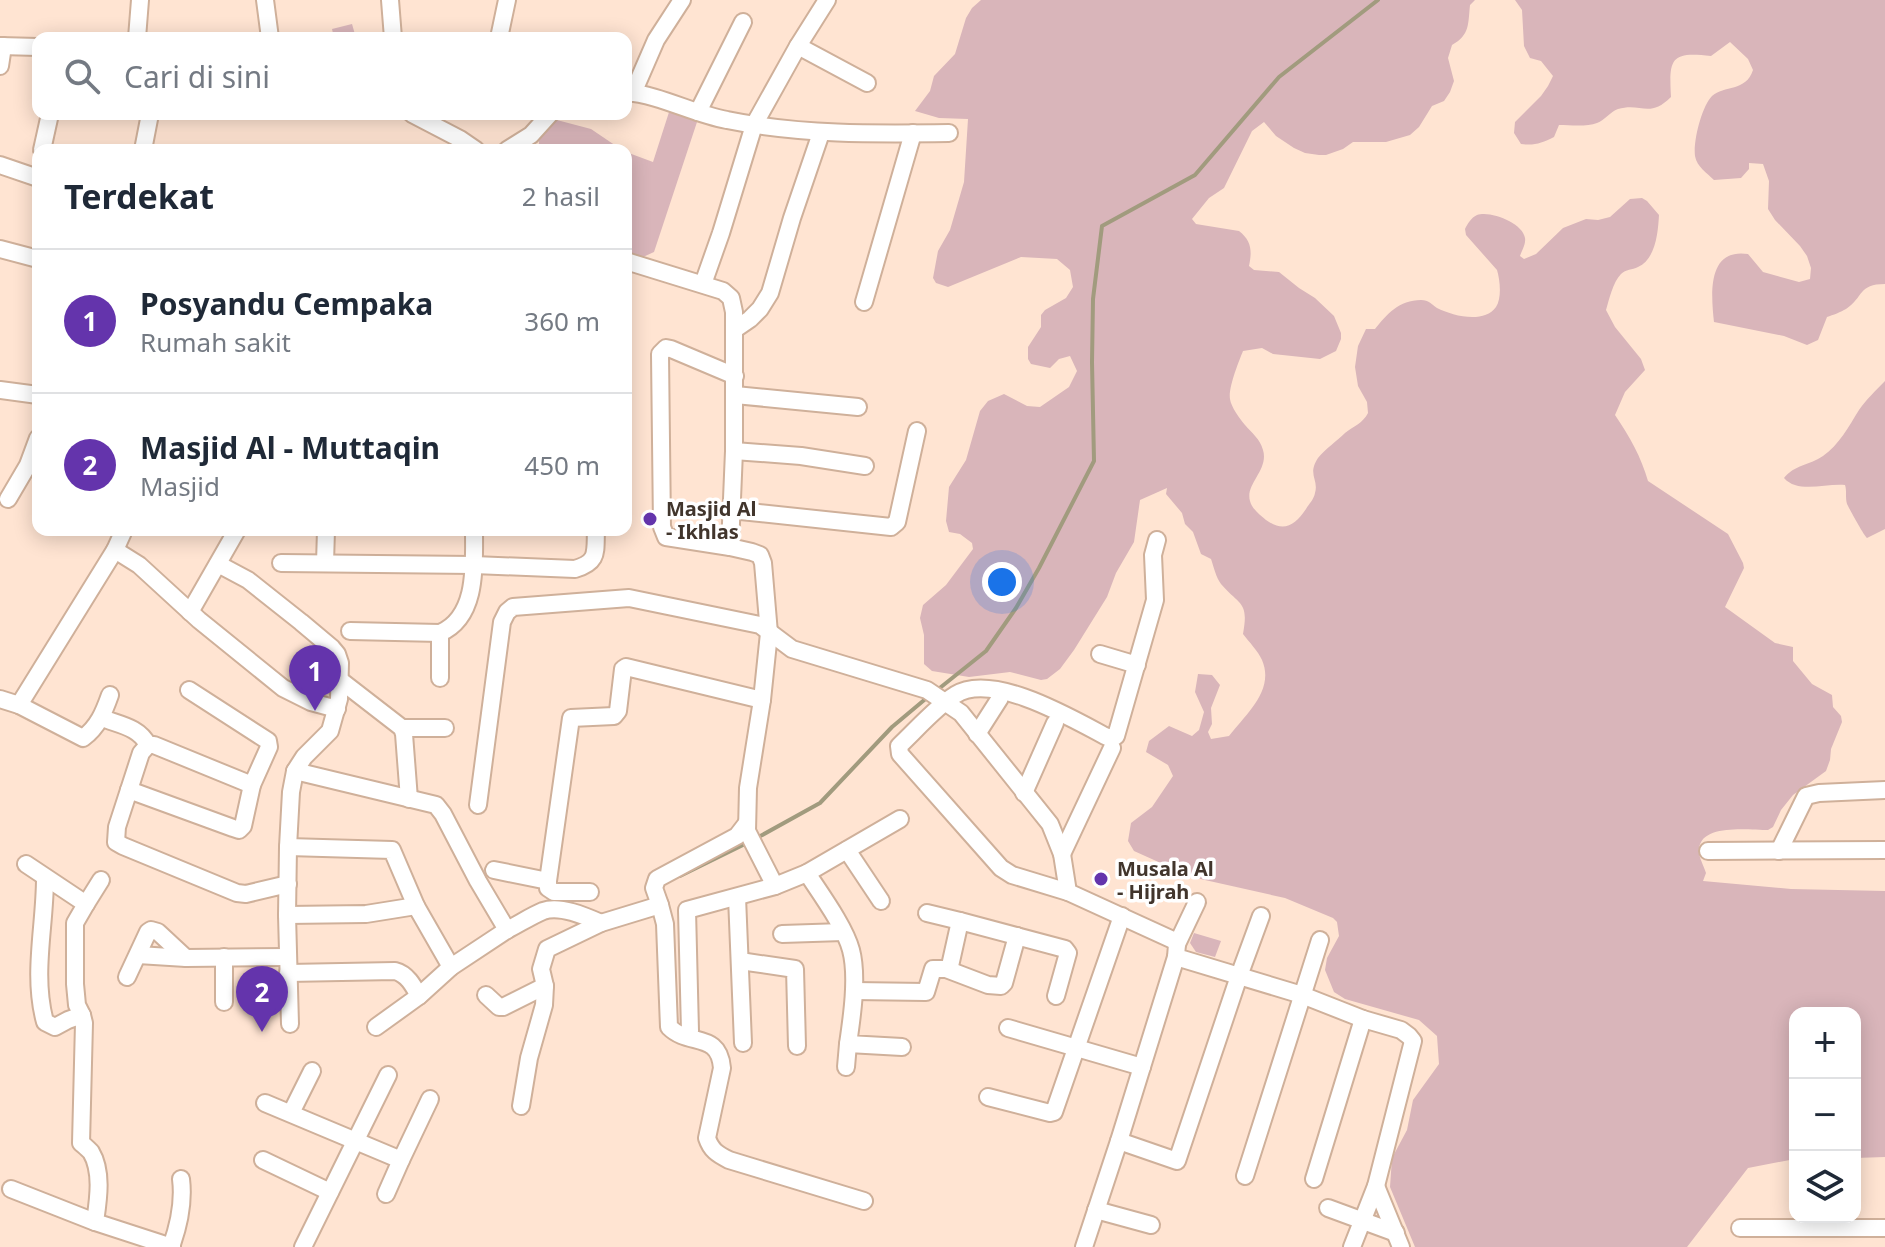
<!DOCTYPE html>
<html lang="id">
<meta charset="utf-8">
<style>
:root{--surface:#fff;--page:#f6f6f7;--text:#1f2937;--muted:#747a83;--line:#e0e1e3;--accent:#6434ac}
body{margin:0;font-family:"Noto Sans",sans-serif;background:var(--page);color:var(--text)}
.controls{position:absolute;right:24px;bottom:24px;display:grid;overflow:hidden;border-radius:16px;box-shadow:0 4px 20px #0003}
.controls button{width:72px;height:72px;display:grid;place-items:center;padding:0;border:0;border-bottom:2px solid var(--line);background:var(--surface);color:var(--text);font:40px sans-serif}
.you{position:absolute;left:1002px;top:582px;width:28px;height:28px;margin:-20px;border:6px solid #fff;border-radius:50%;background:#1a73e8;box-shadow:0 0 0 12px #1a73e833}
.badge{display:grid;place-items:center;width:52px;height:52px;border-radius:50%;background:var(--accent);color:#fff;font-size:26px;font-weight:700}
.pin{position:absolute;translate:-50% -66px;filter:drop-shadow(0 2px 4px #0008)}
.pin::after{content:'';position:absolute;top:42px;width:28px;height:24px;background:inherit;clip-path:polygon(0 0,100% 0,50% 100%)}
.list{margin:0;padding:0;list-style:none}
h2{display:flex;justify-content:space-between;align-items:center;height:104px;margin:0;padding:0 32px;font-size:34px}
h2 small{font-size:26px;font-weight:400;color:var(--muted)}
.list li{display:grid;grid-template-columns:52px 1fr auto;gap:24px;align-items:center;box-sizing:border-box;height:144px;padding:0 32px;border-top:2px solid var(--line)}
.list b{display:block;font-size:30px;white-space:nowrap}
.list p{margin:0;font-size:26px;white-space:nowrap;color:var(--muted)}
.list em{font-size:26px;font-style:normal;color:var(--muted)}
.icon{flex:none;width:44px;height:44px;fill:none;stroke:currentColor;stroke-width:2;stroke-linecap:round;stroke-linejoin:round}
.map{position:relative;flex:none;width:1885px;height:1247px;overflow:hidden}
.search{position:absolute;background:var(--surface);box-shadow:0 4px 20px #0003;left:32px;top:32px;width:600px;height:88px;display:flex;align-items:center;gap:20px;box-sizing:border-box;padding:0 28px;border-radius:16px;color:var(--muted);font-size:30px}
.panel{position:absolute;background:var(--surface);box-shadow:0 4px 20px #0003;left:32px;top:144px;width:600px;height:392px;border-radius:16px}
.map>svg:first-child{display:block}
.green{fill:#d9b5ba}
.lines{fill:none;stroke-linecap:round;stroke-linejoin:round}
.stream{stroke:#a19b7e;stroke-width:4}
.minor-casing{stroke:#cfb09a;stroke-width:20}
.minor{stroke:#fff;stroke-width:16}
.poi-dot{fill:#6434ac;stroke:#fff;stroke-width:3}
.labels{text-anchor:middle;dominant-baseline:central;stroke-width:7;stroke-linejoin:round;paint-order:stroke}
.poi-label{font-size:20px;font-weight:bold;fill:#41352c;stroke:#fff;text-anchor:start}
</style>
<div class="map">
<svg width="1885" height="1247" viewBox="0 0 1885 1247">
<rect width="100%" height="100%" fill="#ffe4d2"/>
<g class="green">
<path d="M981,0H1475L1470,5C1468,24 1470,35 1452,45L1448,58L1454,81L1450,92L1444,101L1432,106L1419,127L1410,135L1386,142H1353L1343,149L1326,155H1319L1305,153L1294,148L1276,136L1264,122L1252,131L1224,188L1209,198L1192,219L1196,224L1202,225L1239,231C1252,241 1252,252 1249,266L1254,270L1279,272L1299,288L1315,298L1334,316L1341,333V339L1336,351L1320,359L1273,354L1262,348L1243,351C1239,361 1228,388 1230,399C1231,407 1240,419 1245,425C1252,433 1260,439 1263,450C1269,470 1245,484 1250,501C1252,509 1260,515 1266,520C1284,533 1295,525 1306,509C1309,504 1314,499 1315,493C1319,479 1307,475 1318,458C1325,449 1337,441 1345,433C1354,426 1363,423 1368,413L1367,402L1358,386L1355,367L1358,346L1366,329H1375C1387,314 1399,300 1421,300C1429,300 1431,304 1437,308C1453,316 1484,324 1496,307C1502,298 1500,280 1497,270L1466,235L1465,229C1468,223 1471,218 1477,215C1490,210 1523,223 1525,238C1526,244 1522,250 1520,256L1524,259L1536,254L1563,228L1586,219L1598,220L1610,217L1630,199L1642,198L1647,201L1659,215C1658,232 1656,259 1638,267C1632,270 1626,269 1621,274C1613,282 1609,300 1606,310L1615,327L1641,359L1645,370L1625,392L1615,415C1630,437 1641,457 1648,481L1728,534L1743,563L1744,568L1725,607L1775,643L1793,647V661L1812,684L1832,695L1833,707L1841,716L1842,722L1831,749L1830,760L1826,771L1793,795L1781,810L1773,827L1768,830C1750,830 1701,823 1699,849C1698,856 1704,866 1706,873L1703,881L1791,889L1885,891V1157L1855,1158V1013H1795V1159L1748,1168L1687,1247H1415L1390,1187L1392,1158L1407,1130L1413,1100L1439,1064L1437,1036L1419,1020L1345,999L1334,992L1325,970L1327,958L1339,936L1337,922L1333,918L1285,898L1196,878L1186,871L1174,869L1134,851L1128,841L1131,823L1152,807L1173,776L1168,765L1146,752L1149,741L1169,726L1192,736L1199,730L1204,712L1195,692L1198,674L1212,675L1220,685L1211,708L1212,724L1208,732L1211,739L1229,736C1246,714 1275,690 1262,660C1258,651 1249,642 1243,634C1249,601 1240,606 1221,584C1216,577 1214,568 1211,559L1201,554L1193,532L1185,524L1182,513L1166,494L1167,488L1140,500L1134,542L1116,573L1107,597L1074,650L1060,669L1047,679L1041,680L1010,672L969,677L932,671L924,664V635L920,618L923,605L946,585L973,549L972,543L960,534L949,532L946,521L949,487L966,460L980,411L988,401L1004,394L1027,406L1040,407L1069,387L1077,371L1070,356L1059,359L1050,368L1031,364L1028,359V347L1041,327V315L1045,310L1066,298L1073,287L1070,270L1057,259L1021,257L948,287L936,283L933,278L938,251L950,230L964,182L968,119L939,118L915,111L930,91L934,76L955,54L966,18L972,8Z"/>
<path d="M1515,0H1885V284C1858,284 1864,297 1846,309C1841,312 1833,315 1827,317L1818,340L1807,345L1784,336L1714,322C1711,294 1707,248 1748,254L1763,272L1799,282L1810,279L1811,268L1807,256L1800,246L1775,220L1768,209L1769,181L1763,164L1749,163V169L1741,178L1714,180C1707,173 1697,167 1695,156C1693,141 1702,106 1712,96C1724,85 1746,92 1753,70L1748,59L1730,42L1711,56C1670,51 1669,59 1671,97C1649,119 1641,102 1618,109C1610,112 1605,120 1597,123C1587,127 1570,125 1559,125L1554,137C1542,143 1534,146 1521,144L1514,133L1515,122L1541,96L1548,86L1553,76L1541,61L1530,58L1524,46L1522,10Z"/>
<path d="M352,24L356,38H334L332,29Z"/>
<path d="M670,109L699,116L654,252L643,257L626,254V152L653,162Z"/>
<path d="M553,119L591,129L622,150H540C536,137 544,128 553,119Z"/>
<path d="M1885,381V529L1867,538C1863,534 1850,510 1847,504C1845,497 1847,491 1845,485C1826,483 1798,494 1784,478C1794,465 1810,465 1823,456C1839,445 1849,426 1859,410C1866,400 1876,390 1885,381Z"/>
<path d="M1194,933L1221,941L1215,957L1196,952L1190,943Z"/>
</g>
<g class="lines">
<g class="stream">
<path d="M936,691L986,651L1016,608L1039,568L1094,461L1092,362L1093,299L1102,226L1195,175L1279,77L1378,0"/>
<path d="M755,839L820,803L892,727L929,696"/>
<path d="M680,876L747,843"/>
</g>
<defs>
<g id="minor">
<path d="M265,0L270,38"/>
<path d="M390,0L393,38"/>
<path d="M137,38L140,0"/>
<path d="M499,38L507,0"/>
<path d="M0,46L38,47"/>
<path d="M798,46L867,83"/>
<path d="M0,66L3,46"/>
<path d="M626,92C661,95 693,114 727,120C800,135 874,134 949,133"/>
<path d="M633,93L656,40L682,0"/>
<path d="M698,112L743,22"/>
<path d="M412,114L460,139L476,150"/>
<path d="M42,150L50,114"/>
<path d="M143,150L150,114"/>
<path d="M507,150L531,135L550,114"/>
<path d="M0,165L38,178"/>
<path d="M0,249L38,259"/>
<path d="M626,261L723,291L731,298L734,312V451L730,547L752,552L760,555L763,563L769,633L762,700L748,788L747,831L775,886L807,873C820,893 845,927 851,950C858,976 852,1017 848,1044L902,1047"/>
<path d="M703,284L721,233L754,125L798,46L827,0"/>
<path d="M864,302L913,133"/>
<path d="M734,330L750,319L760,309L770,293L792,218L821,133"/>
<path d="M0,390L38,395"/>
<path d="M735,395L858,407"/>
<path d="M734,451L801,456L865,466"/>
<path d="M8,499L28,465L38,438"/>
<path d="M731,510L891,527L897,522L917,431"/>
<path d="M730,547L666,537L662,527L660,354L666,348L671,349L735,376"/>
<path d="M115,550L139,565L199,620L283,688L311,702L337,709"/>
<path d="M281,563L474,565L575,569C599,562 595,552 596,530"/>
<path d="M325,563L326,530"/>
<path d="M218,564L248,580L301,622L332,648L337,654L340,663L339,699L330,731L304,757L295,771L291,792L288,847L287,915L290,1024"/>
<path d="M190,612L237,530"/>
<path d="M350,631L440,633C478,617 474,564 474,530"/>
<path d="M440,633V678"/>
<path d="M1100,654L1137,665"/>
<path d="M340,680L402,728L404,734L409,799"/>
<path d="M189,690L268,741L269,747L252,785L243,826L239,830L233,828L129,790L117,827L116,842L123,846L237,893L246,894L288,884"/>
<path d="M0,699L19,705L83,738C98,727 104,712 110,695"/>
<path d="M19,705L115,550L124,530"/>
<path d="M102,718C120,725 139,727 148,745"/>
<path d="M402,728H445"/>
<path d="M977,734L1000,698"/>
<path d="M295,771L436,805L443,814L478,881L507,930C519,924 531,916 543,911C560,905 585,916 601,923"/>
<path d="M129,790L141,753L148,745H154L252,785"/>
<path d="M1024,793L1055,723"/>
<path d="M478,805L502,622L507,612L513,607L629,598L760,625L792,649L927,690L961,713L1050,824L1062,854L1068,892L1173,940L1177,944L1176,957L1302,995L1363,1019L1401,1030L1409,1036L1413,1041L1376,1186L1352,1247"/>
<path d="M847,850L881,901"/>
<path d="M1708,851L1885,850"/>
<path d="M1779,851L1806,796L1819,793L1885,790"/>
<path d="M1062,854L1112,748"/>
<path d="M26,864L86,904L75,923V984L77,1005L82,1015"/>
<path d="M494,870L548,881"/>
<path d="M807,873L900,819"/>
<path d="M45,878C45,927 32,974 45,1022L55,1027L68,1020L82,1015L84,1023L81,1143C85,1146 88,1149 91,1152C103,1172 98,1201 95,1222L172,1247"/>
<path d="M590,892H554L548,888V881L571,718L614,716L618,711L623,669L626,667L762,700"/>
<path d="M1068,892L1012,875L1001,868L900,754L899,746C915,731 937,706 955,695C992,671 1073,719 1107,737H1114L1116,736L1155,600L1153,555L1157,540"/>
<path d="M737,897L743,1043"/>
<path d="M86,904L101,880"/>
<path d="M660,905L665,924L669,1027C689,1047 719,1031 722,1068L707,1138C711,1150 717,1154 729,1160L864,1201"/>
<path d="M416,906L451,967"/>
<path d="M287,915L366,914L416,906L392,850L288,847"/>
<path d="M960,921L1065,949L1068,953L1056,996"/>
<path d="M782,934L843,932"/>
<path d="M1177,944L1197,902"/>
<path d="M138,955L186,958L288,957"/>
<path d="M224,957V1002"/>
<path d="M740,961L795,969L797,1046"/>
<path d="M946,969L988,985L1001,986L1004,983L1017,936"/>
<path d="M288,973L395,971C407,974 413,985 419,996L451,967L507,930"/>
<path d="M127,977L148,932L151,930L158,932L186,958"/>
<path d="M854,991L926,992L933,969H946L950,966L960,921L927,913"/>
<path d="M486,995L499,1007H503L545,986"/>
<path d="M376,1027L419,996"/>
<path d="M1008,1028L1142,1067"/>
<path d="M690,1031L687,910L775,886"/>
<path d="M846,1067L848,1044"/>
<path d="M988,1097L1050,1113L1054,1112L1122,916"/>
<path d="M265,1103L401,1160L430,1099"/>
<path d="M521,1106L529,1058L544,1005L545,986L541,969L547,949L601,923L660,905L654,888L657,879L737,836L747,823"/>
<path d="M291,1113L312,1071"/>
<path d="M1119,1141L1177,1161L1239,976L1261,916"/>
<path d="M263,1160L330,1192"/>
<path d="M1245,1176L1320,940"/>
<path d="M1314,1179L1363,1019"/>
<path d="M1376,1186L1401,1247"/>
<path d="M11,1189L95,1222"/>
<path d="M386,1194L401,1160"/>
<path d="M1328,1208L1396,1233"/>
<path d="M1096,1210L1151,1225"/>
<path d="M1740,1228H1885"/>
<path d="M171,1247C179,1225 184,1203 181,1179"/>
<path d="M303,1247L388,1075"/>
<path d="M1084,1247L1119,1141L1176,957"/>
</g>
</defs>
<use href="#minor" class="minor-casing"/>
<use href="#minor" class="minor"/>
</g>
<g class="poi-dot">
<circle cx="650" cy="519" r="8"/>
<circle cx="1101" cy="879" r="8"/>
</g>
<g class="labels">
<g class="poi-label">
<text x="666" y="508">Masjid Al<tspan x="666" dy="23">- Ikhlas</tspan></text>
<text x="1117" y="868">Musala Al<tspan x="1117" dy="23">- Hijrah</tspan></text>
</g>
</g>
</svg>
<div class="controls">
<button>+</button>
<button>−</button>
<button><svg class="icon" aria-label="layers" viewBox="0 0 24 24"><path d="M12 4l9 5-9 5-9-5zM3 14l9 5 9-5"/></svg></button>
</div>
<div class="you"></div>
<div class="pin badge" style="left:315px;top:711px">1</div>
<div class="pin badge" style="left:262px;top:1032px">2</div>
<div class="search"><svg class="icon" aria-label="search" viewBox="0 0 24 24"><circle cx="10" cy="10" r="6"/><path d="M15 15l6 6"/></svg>Cari di sini</div>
<section class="panel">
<h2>Terdekat<small>2 hasil</small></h2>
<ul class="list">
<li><span class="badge">1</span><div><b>Posyandu Cempaka</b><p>Rumah sakit</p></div><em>360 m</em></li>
<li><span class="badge">2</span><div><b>Masjid Al - Muttaqin</b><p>Masjid</p></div><em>450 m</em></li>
</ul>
</section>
</div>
